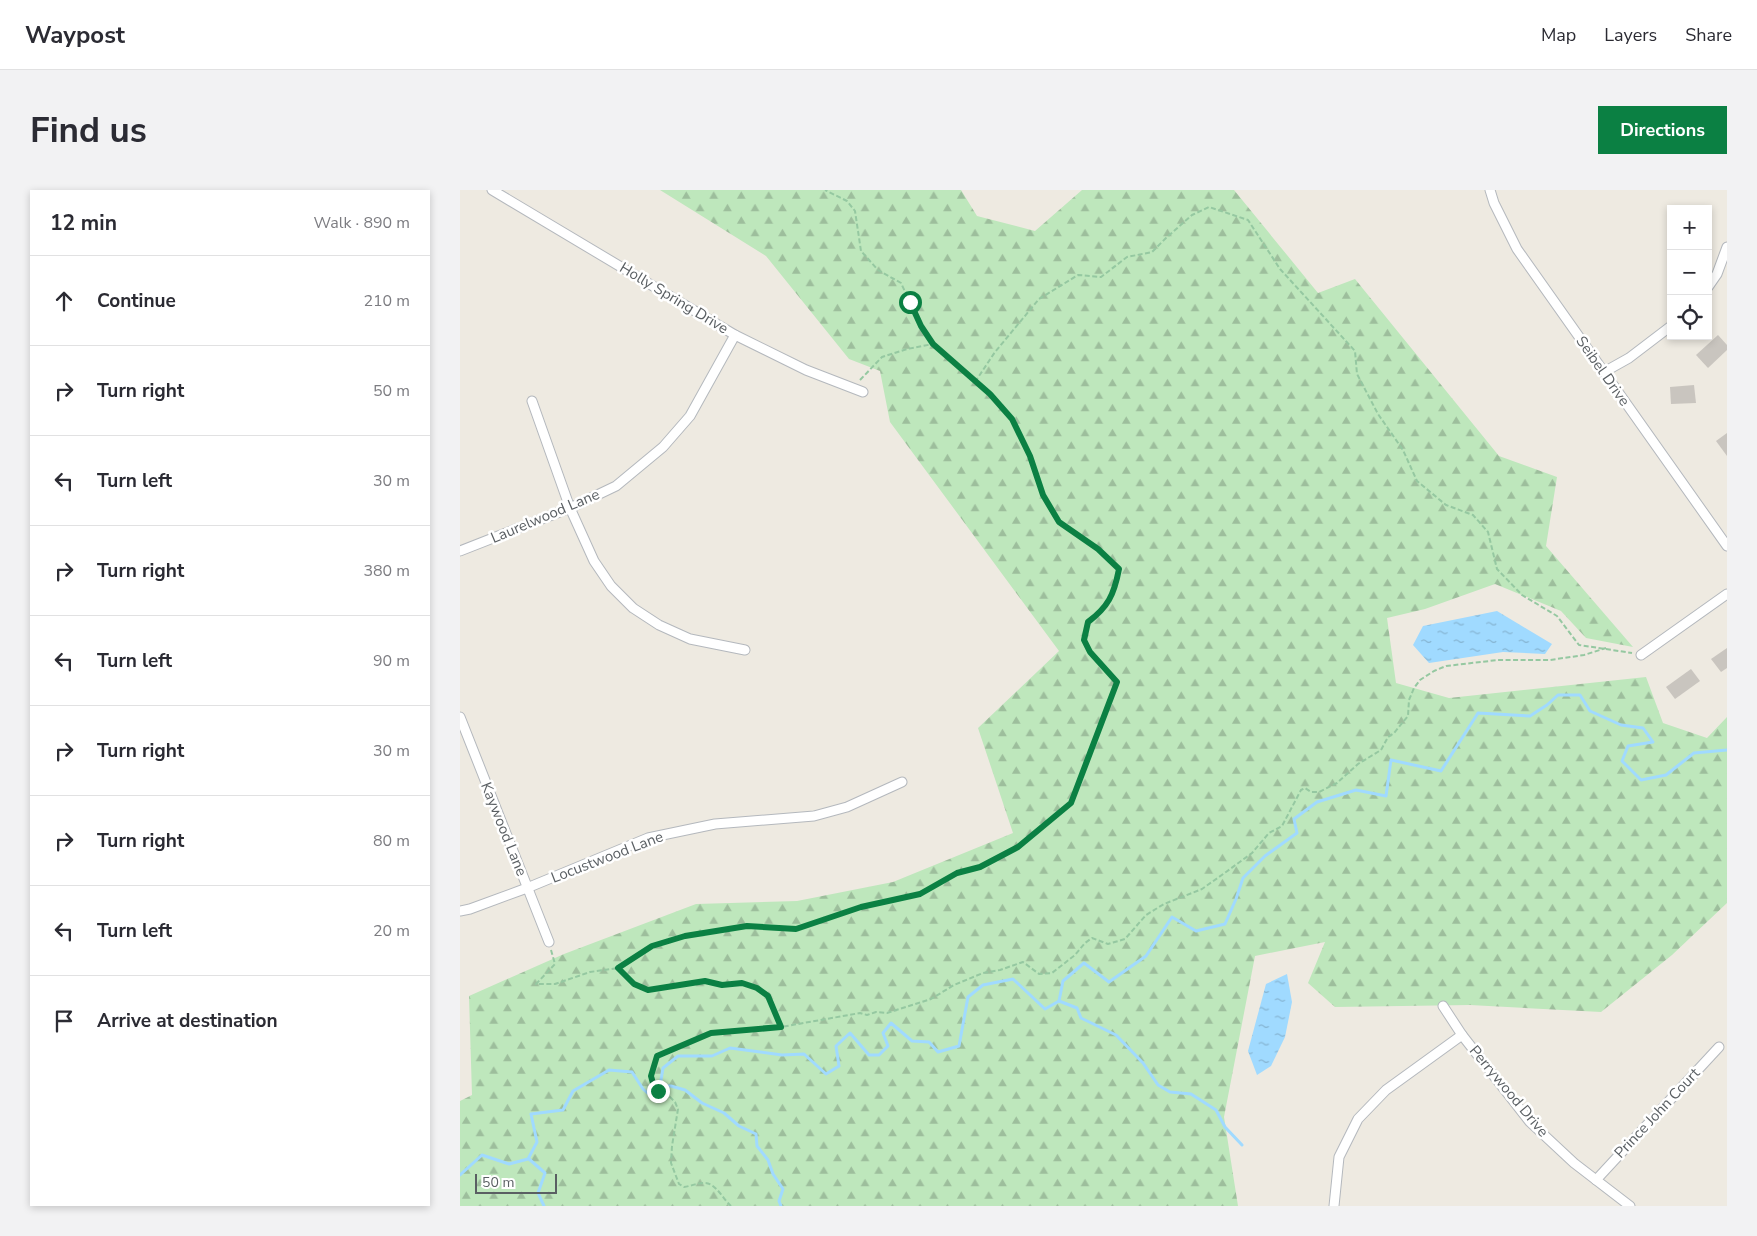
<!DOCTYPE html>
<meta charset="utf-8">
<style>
:root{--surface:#fff;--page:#f2f2f3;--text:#2b2b33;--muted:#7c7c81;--line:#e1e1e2;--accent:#0b8043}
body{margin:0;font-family:"Nunito Sans",sans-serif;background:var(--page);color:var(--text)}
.controls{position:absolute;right:15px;top:15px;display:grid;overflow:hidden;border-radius:0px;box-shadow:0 2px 8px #0003}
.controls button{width:45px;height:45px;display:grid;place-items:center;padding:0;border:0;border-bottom:1px solid var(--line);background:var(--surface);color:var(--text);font:25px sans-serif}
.scale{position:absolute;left:15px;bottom:12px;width:82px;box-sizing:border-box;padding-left:5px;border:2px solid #5a5f63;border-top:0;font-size:14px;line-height:18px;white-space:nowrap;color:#5a5f63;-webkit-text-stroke:4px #fff;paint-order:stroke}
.stop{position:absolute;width:15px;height:15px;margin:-11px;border:4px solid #0b8043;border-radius:50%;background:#fff}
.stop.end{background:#0b8043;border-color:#fff;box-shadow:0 1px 5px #0008}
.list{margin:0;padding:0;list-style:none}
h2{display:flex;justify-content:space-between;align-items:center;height:65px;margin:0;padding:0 20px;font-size:21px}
h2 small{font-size:16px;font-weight:400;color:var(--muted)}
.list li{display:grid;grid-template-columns:32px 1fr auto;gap:15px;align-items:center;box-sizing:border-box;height:90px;padding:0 20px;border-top:1px solid var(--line)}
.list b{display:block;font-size:19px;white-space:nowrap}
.list em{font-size:16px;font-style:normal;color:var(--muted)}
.icon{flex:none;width:28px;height:28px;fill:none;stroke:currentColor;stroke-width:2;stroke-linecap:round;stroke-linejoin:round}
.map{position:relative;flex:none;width:1267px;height:1016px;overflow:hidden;border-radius:0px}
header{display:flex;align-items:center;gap:30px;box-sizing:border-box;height:70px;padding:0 25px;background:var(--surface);border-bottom:1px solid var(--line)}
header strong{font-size:24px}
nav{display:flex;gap:28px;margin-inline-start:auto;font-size:18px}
.intro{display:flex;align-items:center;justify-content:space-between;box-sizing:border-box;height:120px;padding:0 30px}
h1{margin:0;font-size:35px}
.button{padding:12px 22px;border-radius:0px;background:var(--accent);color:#fff;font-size:18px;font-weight:700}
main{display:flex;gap:30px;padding:0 30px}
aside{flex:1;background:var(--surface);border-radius:0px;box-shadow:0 2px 8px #0003}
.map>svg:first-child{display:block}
.forest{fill:url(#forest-firs)}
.water{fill:url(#water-ripples)}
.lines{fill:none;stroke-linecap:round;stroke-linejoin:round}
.stream{stroke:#a0daff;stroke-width:3}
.building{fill:#c9c5bf}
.street-casing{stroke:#b4b8bd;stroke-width:11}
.path{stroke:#95c8a1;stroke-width:2;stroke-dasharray:5 2.5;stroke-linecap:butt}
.street{stroke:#fff;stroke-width:9}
.route{stroke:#0b8043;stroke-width:6}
.labels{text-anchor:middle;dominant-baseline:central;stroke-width:5;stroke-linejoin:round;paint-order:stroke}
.street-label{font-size:15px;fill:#5a5f63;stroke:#fff}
</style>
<header>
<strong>Waypost</strong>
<nav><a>Map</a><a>Layers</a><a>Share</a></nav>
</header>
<div class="intro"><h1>Find us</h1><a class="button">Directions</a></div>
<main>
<aside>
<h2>12 min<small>Walk · 890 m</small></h2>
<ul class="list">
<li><svg class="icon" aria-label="ahead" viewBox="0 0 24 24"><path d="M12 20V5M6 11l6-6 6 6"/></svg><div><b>Continue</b></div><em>210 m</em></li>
<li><svg class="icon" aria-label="right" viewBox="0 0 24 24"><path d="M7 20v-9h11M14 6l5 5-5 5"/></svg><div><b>Turn right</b></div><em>50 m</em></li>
<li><svg class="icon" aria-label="left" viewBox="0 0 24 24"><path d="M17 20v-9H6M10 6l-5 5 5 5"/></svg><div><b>Turn left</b></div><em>30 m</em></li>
<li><svg class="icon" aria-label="right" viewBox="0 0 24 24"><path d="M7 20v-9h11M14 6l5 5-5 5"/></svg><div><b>Turn right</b></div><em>380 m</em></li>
<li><svg class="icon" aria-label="left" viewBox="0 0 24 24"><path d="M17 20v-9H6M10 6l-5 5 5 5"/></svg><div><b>Turn left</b></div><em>90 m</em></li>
<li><svg class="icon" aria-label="right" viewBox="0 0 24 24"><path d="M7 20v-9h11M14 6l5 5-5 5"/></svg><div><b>Turn right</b></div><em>30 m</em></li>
<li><svg class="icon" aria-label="right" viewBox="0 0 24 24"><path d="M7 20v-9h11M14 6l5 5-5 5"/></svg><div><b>Turn right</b></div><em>80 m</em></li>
<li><svg class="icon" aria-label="left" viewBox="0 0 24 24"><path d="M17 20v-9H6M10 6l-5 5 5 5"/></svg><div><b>Turn left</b></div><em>20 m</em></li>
<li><svg class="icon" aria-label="arrive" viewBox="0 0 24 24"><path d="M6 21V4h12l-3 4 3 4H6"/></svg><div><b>Arrive at destination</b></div></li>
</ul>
</aside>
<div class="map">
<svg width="1267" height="1016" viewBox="0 0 1267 1016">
<defs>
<pattern id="forest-firs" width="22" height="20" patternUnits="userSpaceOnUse" patternTransform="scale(1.25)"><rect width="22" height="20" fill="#bee7bc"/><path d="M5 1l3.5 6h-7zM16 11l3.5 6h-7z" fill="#9dbe9c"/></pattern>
<pattern id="water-ripples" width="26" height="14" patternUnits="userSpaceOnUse" patternTransform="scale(1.25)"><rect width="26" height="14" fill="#a0daff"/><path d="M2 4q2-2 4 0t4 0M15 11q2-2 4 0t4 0" fill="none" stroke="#85b4d2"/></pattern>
</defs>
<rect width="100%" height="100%" fill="#eeeae1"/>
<path class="forest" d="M200,0H501L517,26L575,41L622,0H774L858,103L895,89L1039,266L1097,287L1086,356L1173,457L1126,448L1101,421L1035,394L965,419L927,428L936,493L989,508L1186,487L1203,533L1247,548L1267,527V713L1212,765L1141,822L1010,815L875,817L848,793L865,752L795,766L764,927L778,1016H0V911L12,905L9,806L104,764L236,714L337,711L433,692L553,643L518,538L599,461L430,232L420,181L389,169L306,66Z"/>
<g class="water">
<path d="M1037,421L1092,454L1085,464L1043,462L969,473L953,455L963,436Z"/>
<path d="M827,784L832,812L825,847L811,876L797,885L788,861L806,794Z"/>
</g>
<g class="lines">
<g class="stream">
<path d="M599,811L617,818L621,828L656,845L683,873L698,895L710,902L731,904L756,920L765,937L782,955"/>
<path d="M200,896H211L225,900L242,913L264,923L279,936L296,944L297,956L308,970L313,984L323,999L319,1011L321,1016"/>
<path d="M69,969L85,983L78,1003L84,1016"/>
<path d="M0,985L22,965L49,974L68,969L77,952L71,924L103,920L113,901L149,880L172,882L183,899L192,907L200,896L203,878L218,866H252L270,858L322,865L344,864L366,884L379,876L376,856L390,843L409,865H419L428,856L423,843L431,833L452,851L469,852L478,862L499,856L508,807L523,795L553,789L585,819L599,811L603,791L624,773L649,792L686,766L712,727L736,741L765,734L776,709L783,688L805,666L837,643L834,629L857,612L896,600L926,606L931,570L981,581L1018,523L1070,526L1087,515L1098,505H1120L1130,521L1161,535L1183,538L1193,552L1168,556L1162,571L1181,590L1206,585L1234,563L1267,560"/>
</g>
</g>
<g class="building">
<path d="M1258,145L1267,155V160L1248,178L1236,165Z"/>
<path d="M1234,195L1236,213L1211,214L1210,197Z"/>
<path d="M1267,243V266L1256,251Z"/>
<path d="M1267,458V478L1261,482L1251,469Z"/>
<path d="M1231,479L1240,491L1215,509L1206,497Z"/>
</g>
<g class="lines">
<defs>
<g id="street">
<path d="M32,0L275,145L346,180L403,202"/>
<path d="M1030,0L1034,13L1057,59L1267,356"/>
<path d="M1248,97L1257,84L1267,57"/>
<path d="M1144,182L1169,168L1211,136"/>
<path d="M72,211L110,318L134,371L151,396L173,418L199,435L230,449L285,460"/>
<path d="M0,361L110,318L156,296L203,257L230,226L275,145"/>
<path d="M1181,465L1267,404"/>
<path d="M0,527L89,752"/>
<path d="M0,721L10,719L67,698L188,648L255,634L354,626L387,617L442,592"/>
<path d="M983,816L1002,845L1070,932L1114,973L1170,1016"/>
<path d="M1136,990L1259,857"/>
<path d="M874,1016L879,967L898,929L926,900L1002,845"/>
</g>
</defs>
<use href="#street" class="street-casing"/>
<g class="path">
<path d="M400,190L422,167L447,159L473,154"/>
<path d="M515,192L535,162L579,109L618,85L641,87L667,67L692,62L706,48L732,25L749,17L788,30L820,79L895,161L897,184L918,224L943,260L957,291L986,315L1013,325L1028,342L1037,379L1062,405L1097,426L1119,455L1172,463"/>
<path d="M91,760L95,774L76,794H95L130,782L158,778L192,756L225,746L287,736L335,739L401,717L460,704L497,683L520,677L558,657L611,613L657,492L630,462L625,450L628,432C648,417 654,404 659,379L638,359L599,332L583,305L570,266L552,229L529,204L473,154L461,136L441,93L418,80L401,61L395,21L387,11L365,0"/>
<path d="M158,778L174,793L188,800L245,791L262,795L282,793L297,797L308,806L321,836"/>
<path d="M271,1016C263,1009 255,992 244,993C237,993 231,996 224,997L219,994L211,973L212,956L218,919L215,912L207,904L194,897L191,886L197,866L251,843L321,837L400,823L407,825L416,822L427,823L471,809L494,795L523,783L540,780L563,772L579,784L592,783L615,765L625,753L632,748L648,754L665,749L686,725L704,714L742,699L766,682L792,663L809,643L822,636L841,600L845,598L851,602H859L877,593L898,574L921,560L928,547L934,543L948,526L949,510L954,498L960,490L974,481L986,476L1038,470H1090L1124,465L1146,458"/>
</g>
<use href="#street" class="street"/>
</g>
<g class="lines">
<path class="route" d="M198,901L194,897L191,886L197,866L251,843L321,837L308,806L297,798L282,793L262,795L245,791L188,800L174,794L158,778L192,756L225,746L287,736L336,739L401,717L460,704L497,683L520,677L558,657L611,613L657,492L630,462L624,450L628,432C648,417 654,405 659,379L638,359L599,332L583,305L570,266L552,229L530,204L473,154L461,136L450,112"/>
</g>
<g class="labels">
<g class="street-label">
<text transform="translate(214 108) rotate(31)">Holly Spring Drive</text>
<text transform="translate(1143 181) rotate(55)">Seibel Drive</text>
<text transform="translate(85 326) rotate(-23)">Laurelwood Lane</text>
<text transform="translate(44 639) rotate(68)">Kaywood Lane</text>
<text transform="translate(147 667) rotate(-21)">Locustwood Lane</text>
<text transform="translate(1049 901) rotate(50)">Perrywood Drive</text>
<text transform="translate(1197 923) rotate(-47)">Prince John Court</text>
</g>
</g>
</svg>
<div class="controls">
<button>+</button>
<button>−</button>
<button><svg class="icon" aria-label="locate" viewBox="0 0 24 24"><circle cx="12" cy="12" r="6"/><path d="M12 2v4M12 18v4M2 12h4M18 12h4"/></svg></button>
</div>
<div class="scale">50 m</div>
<div class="stop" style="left:450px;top:112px"></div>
<div class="stop end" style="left:198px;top:901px"></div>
</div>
</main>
